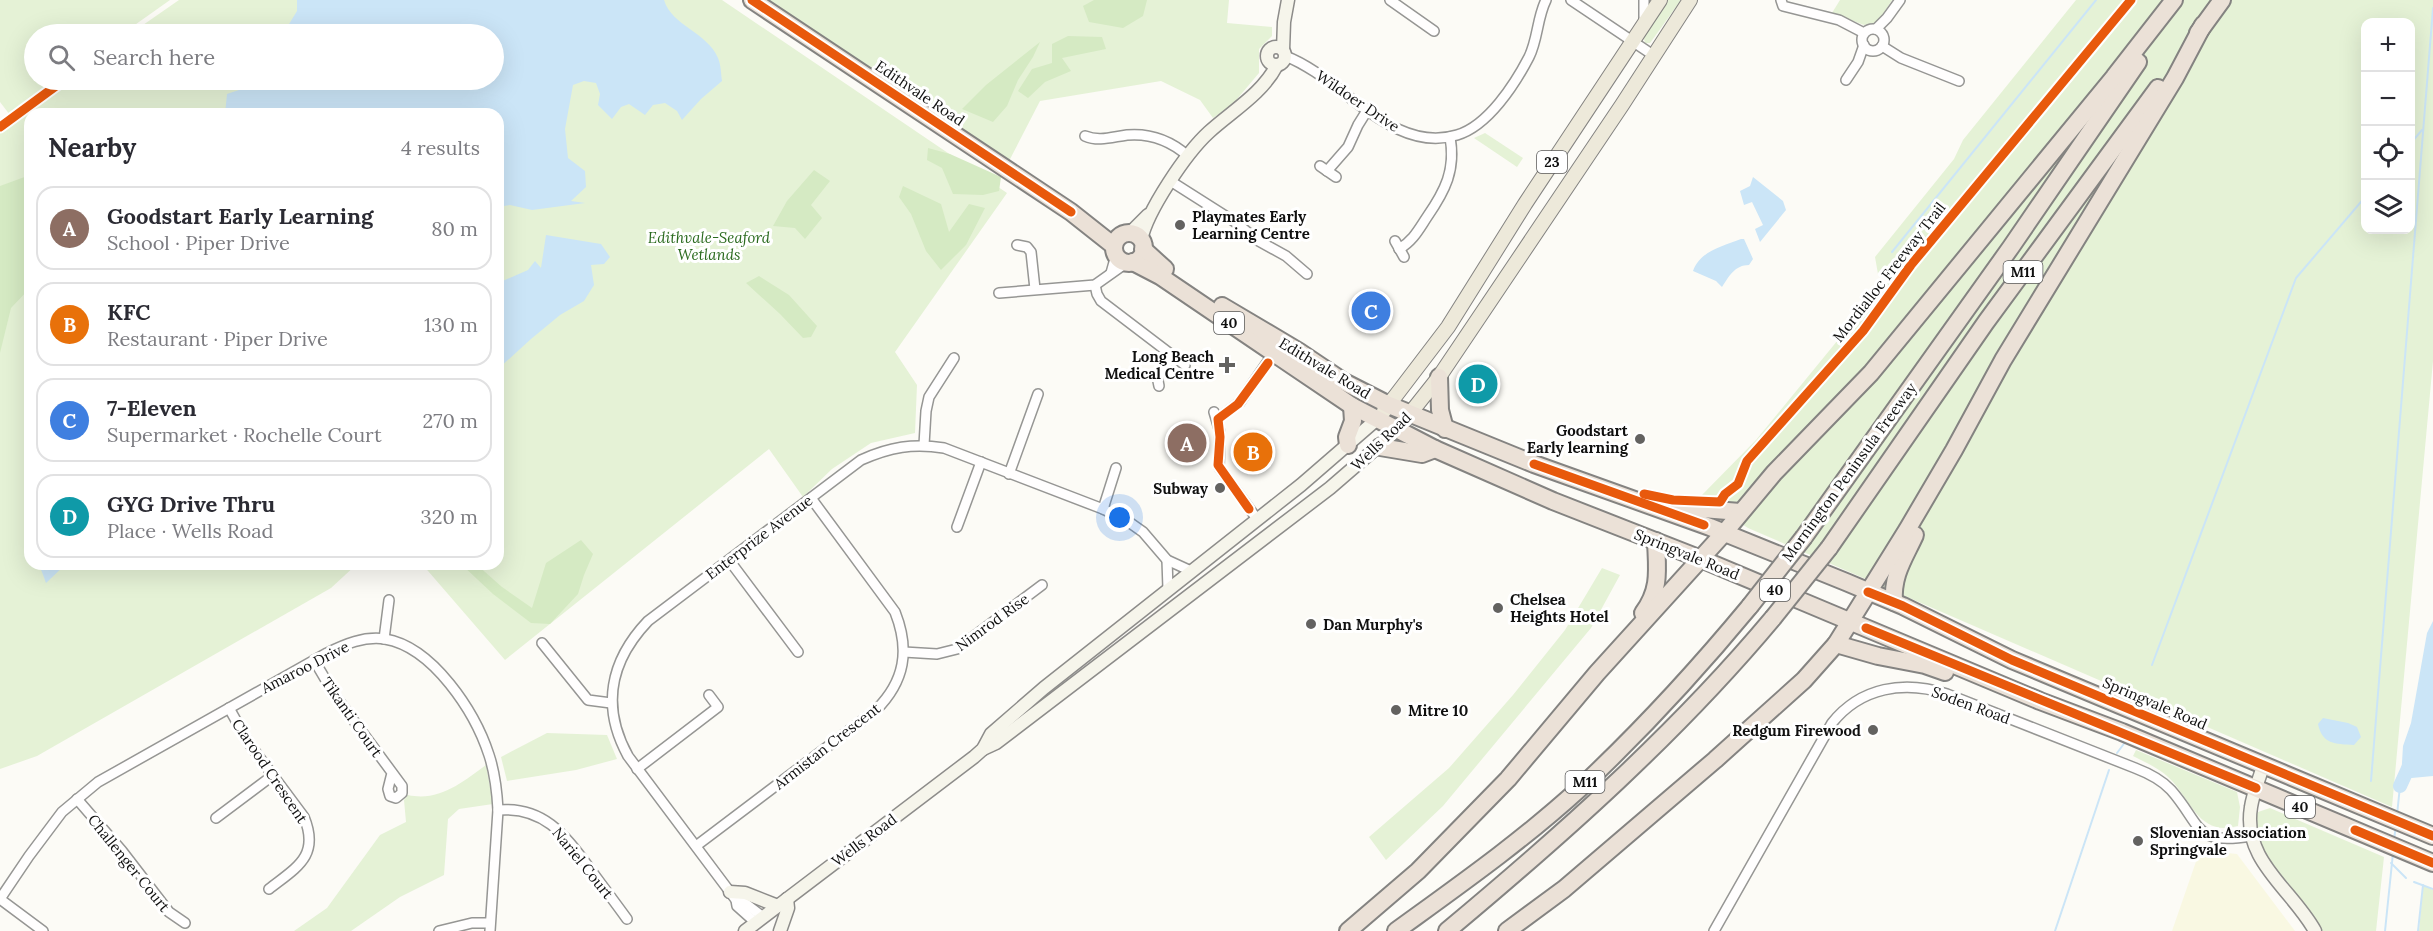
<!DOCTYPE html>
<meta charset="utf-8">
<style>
:root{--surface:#fff;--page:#f7f7f7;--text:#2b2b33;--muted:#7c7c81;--line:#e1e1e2;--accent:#ea580c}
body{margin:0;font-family:Lora,serif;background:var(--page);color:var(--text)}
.controls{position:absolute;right:18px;top:18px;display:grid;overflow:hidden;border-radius:12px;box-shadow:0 6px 24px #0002}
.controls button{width:54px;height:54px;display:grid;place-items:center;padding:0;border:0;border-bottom:2px solid var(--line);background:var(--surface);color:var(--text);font:30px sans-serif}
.you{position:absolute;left:1120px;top:518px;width:21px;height:21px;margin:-15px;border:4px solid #fff;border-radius:50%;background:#1a73e8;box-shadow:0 0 0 9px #1a73e833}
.badge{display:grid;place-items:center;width:39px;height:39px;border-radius:50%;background:var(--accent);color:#fff;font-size:20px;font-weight:700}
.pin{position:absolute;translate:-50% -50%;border:3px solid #fff;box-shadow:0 2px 6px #0006}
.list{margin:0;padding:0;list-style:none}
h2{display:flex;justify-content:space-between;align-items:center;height:78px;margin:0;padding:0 24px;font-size:26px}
h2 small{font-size:20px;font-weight:400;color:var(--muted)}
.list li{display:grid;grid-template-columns:39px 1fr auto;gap:18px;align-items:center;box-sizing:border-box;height:84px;margin:0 12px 12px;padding:0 12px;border:2px solid var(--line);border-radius:18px}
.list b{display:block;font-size:22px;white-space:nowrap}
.list p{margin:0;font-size:20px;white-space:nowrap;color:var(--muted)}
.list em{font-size:20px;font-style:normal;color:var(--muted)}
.icon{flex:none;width:33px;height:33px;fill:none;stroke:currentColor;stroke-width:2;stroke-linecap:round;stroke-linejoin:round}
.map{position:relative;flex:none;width:2433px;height:931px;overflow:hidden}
.search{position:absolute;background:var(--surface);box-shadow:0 6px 24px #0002;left:24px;top:24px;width:480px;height:66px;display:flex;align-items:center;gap:15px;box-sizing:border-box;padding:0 21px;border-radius:33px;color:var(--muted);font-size:22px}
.panel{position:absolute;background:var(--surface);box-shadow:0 6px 24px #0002;left:24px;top:108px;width:480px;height:462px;border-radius:18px}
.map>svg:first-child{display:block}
.farmland{fill:#f9f8e2}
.green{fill:#e5f2d6;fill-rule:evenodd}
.forest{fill:#d5eac3}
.water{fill:#cbe5f7}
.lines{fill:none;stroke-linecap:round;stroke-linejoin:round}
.stream{stroke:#cbe5f7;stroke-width:2}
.river{stroke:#cbe5f7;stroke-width:14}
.street-casing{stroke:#969694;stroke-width:12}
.secondary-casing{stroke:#8d8c8a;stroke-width:15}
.primary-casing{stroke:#848381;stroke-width:16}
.highway-casing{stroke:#848381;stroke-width:20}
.street{stroke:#fffefe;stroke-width:9}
.secondary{stroke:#f6f5eb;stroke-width:12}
.primary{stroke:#ede9da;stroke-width:14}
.highway{stroke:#ebe1d7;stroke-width:16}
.highway-bridge-casing{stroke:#848381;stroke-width:20;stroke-linecap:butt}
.highway-bridge{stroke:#ebe1d7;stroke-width:16}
.cycleway-casing{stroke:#fff;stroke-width:13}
.cycleway{stroke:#e8590c;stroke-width:9}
.poi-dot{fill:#636260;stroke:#fff;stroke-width:2}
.labels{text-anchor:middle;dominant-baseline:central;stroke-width:6;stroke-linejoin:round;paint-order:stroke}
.shield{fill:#fff;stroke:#585858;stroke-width:1.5}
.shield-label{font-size:14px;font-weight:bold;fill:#101010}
.street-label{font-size:15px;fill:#101010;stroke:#fff}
.poi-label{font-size:15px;font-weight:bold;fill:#101010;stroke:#fff;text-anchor:start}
.park-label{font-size:15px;font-style:italic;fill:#2a6a1e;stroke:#fff}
</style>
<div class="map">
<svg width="2433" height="931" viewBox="0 0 2433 931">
<rect width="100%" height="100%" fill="#fcfbf6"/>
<path class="farmland" d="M2200,850L2237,854L2295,931H2172Z"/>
<g class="green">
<path d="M0,0H170L122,34H34V80H60L10,115L0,102Z"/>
<path d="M179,0H722L1007,193L895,352L917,385L915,433L871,443L832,469L803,497L769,449L505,660L422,564H498V114H30V564H357L331,588L37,756L0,769V128L68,80H494V34H130Z"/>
<path d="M767,0H1229L1227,23L1272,27V36L1259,49V73L1232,105L1213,118L1200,100L1161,81L1040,101L1008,163Z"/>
<path d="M1666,0H1681L1653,39L1650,43H1645L1643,35Z"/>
<path d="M1840,0H1892L1878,22L1864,25L1832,13Z"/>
<path d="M2076,0H2433V361L2392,807L1748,528L1700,497L1756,440L1887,280L1878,274L1875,257L1954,159L1963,140ZM2366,22H2410V230H2366Z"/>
<path d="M1485,133L1523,158L1517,167L1474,138Z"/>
<path d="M1602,568L1620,575L1591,628L1443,806L1386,860L1369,837L1449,768L1513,695L1565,630Z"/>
<path d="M547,733L607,735L617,759L576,770L507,781L501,757Z"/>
<path d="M2136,750L2237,792L2240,807L2238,826C2201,836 2193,805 2173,782C2163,770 2147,763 2133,756Z"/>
<path d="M486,765L493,804L459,809L448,819L444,875L400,897L351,931H294L327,908L380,835L406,822L404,800L408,795C439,802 463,782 486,765Z"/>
<path d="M2270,808L2384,857L2376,931H2323L2304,904L2278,878L2263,855L2254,819L2258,812Z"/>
<path d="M2423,885L2433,890V931H2419Z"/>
</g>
<g class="forest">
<path d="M1094,0H1147L1143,16L1123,28L1089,22L1083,6Z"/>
<path d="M1068,36L1102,37L1106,49L1062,58L1071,71L1045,82L1028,98L1018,91L1032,69L1052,63V44Z"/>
<path d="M1040,42L1033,57L1018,80L1007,106L993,122L962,109L986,85Z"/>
<path d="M928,148L950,154L1001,177L999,191L983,195L953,194L942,168L927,160Z"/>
<path d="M814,170L830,181L811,205L822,218L805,239L795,228L773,226L787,201Z"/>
<path d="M30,175V288L11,308L0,353V186Z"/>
<path d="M903,186L941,204L949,232L969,204L985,208L966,245L941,270L926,251L911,214L899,197Z"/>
<path d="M759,276L789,295L817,326L811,337L803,338L780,314L746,283Z"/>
<path d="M581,540L593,554L584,575L578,594L550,624L531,623L493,594L461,564H476L502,587L532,608L546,563Z"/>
</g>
<g class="water">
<path d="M297,0H664C672,26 707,32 718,58C721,65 721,74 722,81L701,99L682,120L677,111L665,103L653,105L645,115L629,104L621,107L612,119L598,105L600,94L596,83L584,81L573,85L565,129L568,158L585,171L586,187L571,201L585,203L532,210L510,205L498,207V114H225L227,94L242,89L251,80H494V34H283L297,11Z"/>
<path d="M1753,177L1783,201L1786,210L1760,242L1755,229L1763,225L1752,202L1744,205L1740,191L1750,186Z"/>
<path d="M546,235L601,244L610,257L604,264L591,265L594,285L584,301L560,315L531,339L498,369V283L528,270L535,261L541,268Z"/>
<path d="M1741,239H1744L1753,259L1749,265C1735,265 1729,276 1722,287L1716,281L1693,271C1700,251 1723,246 1741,239Z"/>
<path d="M39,564H66L46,583Z"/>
<path d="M2433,621V776L2401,779L2403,746L2411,723L2427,633Z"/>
<path d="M2323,718L2348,723L2357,727L2361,737L2354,745C2335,744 2322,744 2318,724Z"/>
</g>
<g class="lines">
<g class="stream">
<path d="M2410,144L2422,130"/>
<path d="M1892,252L2096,0"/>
<path d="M2152,665L2296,278L2366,196"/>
<path d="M2117,753L2126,741"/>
<path d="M2371,781L2433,8"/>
<path d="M2397,815L2400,786"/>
<path d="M2394,839L2396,826"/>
<path d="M2391,863L2406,878"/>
<path d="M2414,882L2433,889"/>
<path d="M2055,931L2109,770"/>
<path d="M2385,931L2393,853"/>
<path d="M2418,931L2423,885"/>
</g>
<path class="river" d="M2400,786L2410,764"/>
<defs>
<g id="street">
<path d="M1390,0L1434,31"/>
<path d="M1571,0L1653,55"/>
<path d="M1644,0V24"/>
<path d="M1781,0L1783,6L1839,20L1864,33"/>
<circle cx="1873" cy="40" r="11"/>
<path d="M1876,29L1887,18L1900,0"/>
<path d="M1882,46L1901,58L1959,81"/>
<path d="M1285,56C1342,77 1391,155 1457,135C1488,126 1515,84 1529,57C1538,39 1537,18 1546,0"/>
<path d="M1846,80L1858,62L1864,45"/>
<path d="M1085,136C1099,142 1112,137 1127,135C1150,133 1171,141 1188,156"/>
<path d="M1320,166L1336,177"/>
<path d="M1327,171L1348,147L1358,125L1368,109"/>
<path d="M1172,182L1235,222L1257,240L1286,256L1307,274"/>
<path d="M1395,241L1404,257"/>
<path d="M1017,245L1027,247L1031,252L1035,289"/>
<path d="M1399,249C1413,241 1419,229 1427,217C1445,191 1456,170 1450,137"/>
<path d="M1111,273L1116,255"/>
<path d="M1095,285L1097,294L1101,301L1185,365"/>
<path d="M999,293L1095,285L1126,263"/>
<path d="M1159,386L1157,376L1173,356"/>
<path d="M1214,412L1220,432L1219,467L1257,519"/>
<path d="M1218,419L1240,402L1275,351"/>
<path d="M924,445L926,411L929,397L954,358"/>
<path d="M1009,474L1038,394"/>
<path d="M1103,509L1116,468"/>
<path d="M957,527L981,462"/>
<path d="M729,560L798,652"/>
<path d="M1167,560L1168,589"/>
<path d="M384,639L389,600"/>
<path d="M542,643L588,700L611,703"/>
<path d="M904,652L937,654L957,649L1042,585"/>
<path d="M314,660L334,694L402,786V793L396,798L390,796L388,789L392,773"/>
<path d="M229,708L248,742L304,817C320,856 297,867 269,889"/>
<path d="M637,769L718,707L709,695"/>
<path d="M77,799L122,851L169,912L185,923"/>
<path d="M498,810C543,806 564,834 588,866C601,884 614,901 627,919"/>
<path d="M216,818L272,776"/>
<path d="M696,846L876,710C905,681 910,650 895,612L811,498"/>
<path d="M0,899L29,856L62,812L98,782L327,653C345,644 364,636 385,639C433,647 475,712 489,755C495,773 497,791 498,810L490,931"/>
<path d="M0,899L43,931"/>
<path d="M736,900H741L763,917"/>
<path d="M756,923L737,906L736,900L628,756C601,707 610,661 648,621L861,460C890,447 913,443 944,448L1103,509L1126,520L1143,532L1167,560L1191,571"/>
<path d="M439,931L472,923H490"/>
<path d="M1714,931L1832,723C1861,687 1904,680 1947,694L2135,768C2148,773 2161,779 2171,790C2202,825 2193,846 2251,836"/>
</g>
<g id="secondary">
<circle cx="1276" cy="56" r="9"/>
<path d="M1283,50L1284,22L1288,0"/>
<path d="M1130,233L1148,215"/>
<path d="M1141,240C1147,211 1186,153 1209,132C1232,111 1262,94 1277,65"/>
<path d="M983,749L996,743L1330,488L1397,430"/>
<path d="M2263,766C2259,780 2253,793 2251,807C2242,861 2292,889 2315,931"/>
<path d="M730,892L745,893L778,906"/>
<path d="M745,931L974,757L983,749L991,734L1044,688L1301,485L1376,420"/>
<path d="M780,931L788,908L787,899"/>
</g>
<g id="primary">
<path d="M1384,411L1448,327L1525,204L1660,0"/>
<path d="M1397,430L1439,377L1622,105L1690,0"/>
</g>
<g id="highway">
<path d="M752,0L1071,212L1114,246"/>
<path d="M2198,33L2222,0"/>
<circle cx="1129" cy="248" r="15"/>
<path d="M1143,249L1165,269"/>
<path d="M1133,262L1160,276L1352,406L1435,449L1553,501L1701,559L2040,701L2122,732L2433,863"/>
<path d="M1222,306L1298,351L1344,382L1389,405L1534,464L1710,527L1846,582L1903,606L2012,660L2433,836"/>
<path d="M1439,377L1440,410L1445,429"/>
<path d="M1348,445L1347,437L1353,421L1352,406"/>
<path d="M1380,447L1422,454L1435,449"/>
<path d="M1665,506L1740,512"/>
<path d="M1804,537L2011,247L2138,62"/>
<path d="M1829,548L1986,322L2158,88"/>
<path d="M1894,602C1892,575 1904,559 1915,535"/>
<path d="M1643,613C1661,589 1657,569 1656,541"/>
<path d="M1836,644L1878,656L1925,665L1945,672"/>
<path d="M1348,931L1418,871L1508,779L1597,673L1724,533L1774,473L1871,373L2114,77L2174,0"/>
<path d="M1396,931C1458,886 1522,841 1579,789C1640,732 1697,670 1750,606"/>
<path d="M1447,931C1563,834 1676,734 1773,618"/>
<path d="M1507,931L1564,889L1715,760L1804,680L1836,644L1907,530L1954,450L2003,360L2175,78L2203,25"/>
</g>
</defs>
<use href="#street" class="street-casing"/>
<use href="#secondary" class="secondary-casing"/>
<use href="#primary" class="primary-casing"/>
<use href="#highway" class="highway-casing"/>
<use href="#street" class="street"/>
<use href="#secondary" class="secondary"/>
<use href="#primary" class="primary"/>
<use href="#highway" class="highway"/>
<defs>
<g id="highway-bridge">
<path d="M1750,606L1804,537"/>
<path d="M1773,618L1829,548"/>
</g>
</defs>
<use href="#highway-bridge" class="highway-bridge-casing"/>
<use href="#highway-bridge" class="highway-bridge"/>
<defs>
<g id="cycleway">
<path d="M752,0L1071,212"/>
<path d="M0,127L64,80"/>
<path d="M1534,464L1704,525"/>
<path d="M1644,494L1673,500L1720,502L1725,494L1738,484L1747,461L1863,331L1911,265L2131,0"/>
<path d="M1249,509L1218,465L1220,437L1218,419L1238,404L1268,363"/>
<path d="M1868,592L1903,606L2012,660L2433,836"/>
<path d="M1866,628L2256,788"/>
<path d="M2355,830L2433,863"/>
</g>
</defs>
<use href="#cycleway" class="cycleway-casing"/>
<use href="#cycleway" class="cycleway"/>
</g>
<g class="poi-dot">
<circle cx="1180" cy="225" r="6"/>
<path d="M1224 356h6v6h6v6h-6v6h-6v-6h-6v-6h6z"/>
<circle cx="1640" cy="439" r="6"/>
<circle cx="1220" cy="488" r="6"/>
<circle cx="1498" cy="608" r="6"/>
<circle cx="1311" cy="624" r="6"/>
<circle cx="1396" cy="710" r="6"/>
<circle cx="1873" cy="730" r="6"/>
<circle cx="2138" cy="841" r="6"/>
</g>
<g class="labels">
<g class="shield">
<rect x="1537" y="151" width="30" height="22" rx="4.5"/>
<rect x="2003.5" y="261" width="39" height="22" rx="4.5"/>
<rect x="1214" y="312" width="30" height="22" rx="4.5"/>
<rect x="1760" y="579" width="30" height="22" rx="4.5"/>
<rect x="1565.5" y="771" width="39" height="22" rx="4.5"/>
<rect x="2285" y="796" width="30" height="22" rx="4.5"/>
</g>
<g class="shield-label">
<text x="1552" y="162">23</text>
<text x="2023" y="272">M11</text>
<text x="1229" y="323">40</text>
<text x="1775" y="590">40</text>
<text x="1585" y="782">M11</text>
<text x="2300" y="807">40</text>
</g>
<g class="street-label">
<text transform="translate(920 93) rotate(34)">Edithvale Road</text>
<text transform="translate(1358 101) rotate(34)">Wildoer Drive</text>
<text transform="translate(1889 272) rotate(-52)">Mordialloc Freeway Trail</text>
<text transform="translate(1325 368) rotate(31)">Edithvale Road</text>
<text transform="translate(1381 441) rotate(-44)">Wells Road</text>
<text transform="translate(1849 472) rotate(-54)">Mornington Peninsula Freeway</text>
<text transform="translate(759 537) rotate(-37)">Enterprize Avenue</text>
<text transform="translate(1687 554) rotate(22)">Springvale Road</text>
<text transform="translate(992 622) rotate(-36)">Nimrod Rise</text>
<text transform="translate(305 667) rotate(-27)">Amaroo Drive</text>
<text transform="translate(2155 703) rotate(23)">Springvale Road</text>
<text transform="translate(1971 705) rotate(20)">Soden Road</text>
<text transform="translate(352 717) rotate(55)">Tikanti Court</text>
<text transform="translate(827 746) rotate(-38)">Armistan Crescent</text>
<text transform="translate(270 771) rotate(56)">Clarood Crescent</text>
<text transform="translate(864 840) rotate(-37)">Wells Road</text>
<text transform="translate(129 863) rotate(51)">Challenger Court</text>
<text transform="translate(583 863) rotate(51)">Nariel Court</text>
</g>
<g class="poi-label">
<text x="1192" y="216">Playmates Early<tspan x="1192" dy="17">Learning Centre</tspan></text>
<text x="1214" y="356" text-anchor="end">Long Beach<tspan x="1214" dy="17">Medical Centre</tspan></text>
<text x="1628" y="430" text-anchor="end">Goodstart<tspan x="1628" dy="17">Early learning</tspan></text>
<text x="1208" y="488" text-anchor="end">Subway</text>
<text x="1510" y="599">Chelsea<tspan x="1510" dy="17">Heights Hotel</tspan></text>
<text x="1323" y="624">Dan Murphy's</text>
<text x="1408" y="710">Mitre 10</text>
<text x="1861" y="730" text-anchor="end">Redgum Firewood</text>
<text x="2150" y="832">Slovenian Association<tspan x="2150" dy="17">Springvale</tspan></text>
</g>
<g class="park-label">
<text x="709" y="237">Edithvale-Seaford<tspan x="709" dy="17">Wetlands</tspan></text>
</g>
</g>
</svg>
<div class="controls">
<button>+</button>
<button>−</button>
<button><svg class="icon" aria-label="locate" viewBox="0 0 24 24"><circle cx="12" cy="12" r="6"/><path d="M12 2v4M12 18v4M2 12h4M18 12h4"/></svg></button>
<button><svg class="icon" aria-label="layers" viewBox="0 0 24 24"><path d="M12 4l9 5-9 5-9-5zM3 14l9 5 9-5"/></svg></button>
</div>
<div class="you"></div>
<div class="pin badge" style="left:1187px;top:443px;background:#8d6e63">A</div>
<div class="pin badge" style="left:1253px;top:452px;background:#e8710a">B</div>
<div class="pin badge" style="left:1371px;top:311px;background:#3f7fe0">C</div>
<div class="pin badge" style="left:1478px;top:384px;background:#0f9aa8">D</div>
<div class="search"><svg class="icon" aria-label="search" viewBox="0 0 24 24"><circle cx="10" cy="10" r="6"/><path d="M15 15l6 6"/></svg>Search here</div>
<section class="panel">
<h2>Nearby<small>4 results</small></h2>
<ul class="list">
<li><span class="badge" style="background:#8d6e63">A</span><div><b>Goodstart Early Learning</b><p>School · Piper Drive</p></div><em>80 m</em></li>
<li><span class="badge" style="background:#e8710a">B</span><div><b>KFC</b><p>Restaurant · Piper Drive</p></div><em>130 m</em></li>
<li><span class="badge" style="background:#3f7fe0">C</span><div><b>7-Eleven</b><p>Supermarket · Rochelle Court</p></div><em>270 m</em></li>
<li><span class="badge" style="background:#0f9aa8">D</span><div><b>GYG Drive Thru</b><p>Place · Wells Road</p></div><em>320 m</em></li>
</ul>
</section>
</div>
